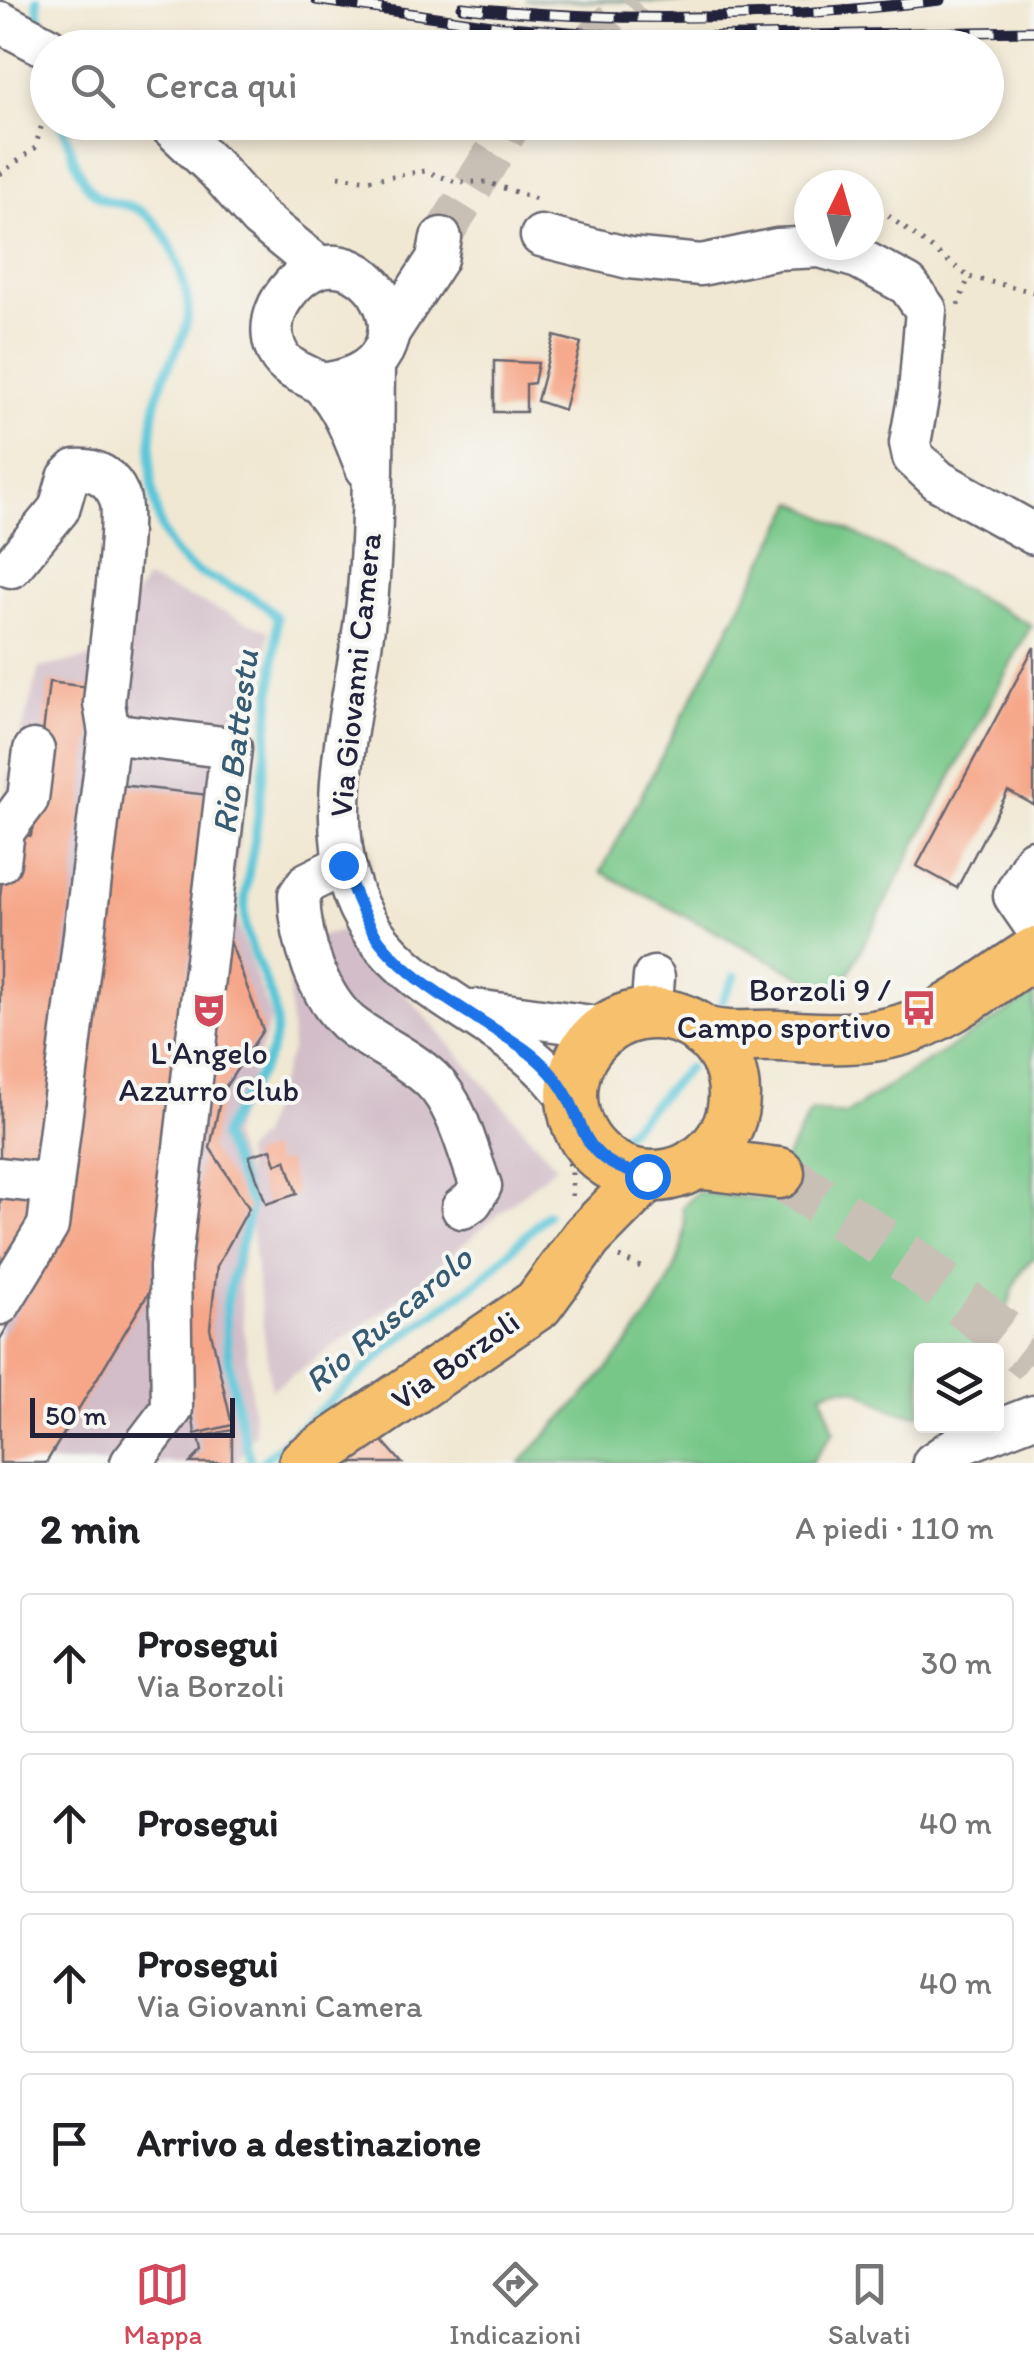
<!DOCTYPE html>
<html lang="it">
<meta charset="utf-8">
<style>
:root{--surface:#fff;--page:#f2f2f2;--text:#202124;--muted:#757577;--line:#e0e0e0;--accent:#d1495b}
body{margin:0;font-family:Itim,sans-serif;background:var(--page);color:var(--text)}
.controls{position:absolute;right:30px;bottom:30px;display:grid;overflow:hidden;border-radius:10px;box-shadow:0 5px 15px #0003}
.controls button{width:90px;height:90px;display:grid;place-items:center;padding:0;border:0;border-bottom:2px solid var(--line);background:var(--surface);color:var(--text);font:50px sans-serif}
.compass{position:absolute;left:794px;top:170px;width:90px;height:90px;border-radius:50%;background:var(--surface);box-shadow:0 5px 15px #0003;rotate:5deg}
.scale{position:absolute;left:30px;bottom:25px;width:205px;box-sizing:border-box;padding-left:10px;border:5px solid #22223b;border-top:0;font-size:28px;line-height:35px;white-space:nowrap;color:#22223b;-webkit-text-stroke:8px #f6f6f2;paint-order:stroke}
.stop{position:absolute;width:30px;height:30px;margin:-22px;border:8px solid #1a73e8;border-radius:50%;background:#fff}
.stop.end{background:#1a73e8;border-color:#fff;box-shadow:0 2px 10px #0008}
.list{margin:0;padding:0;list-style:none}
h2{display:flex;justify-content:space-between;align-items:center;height:130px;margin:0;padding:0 40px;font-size:42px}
h2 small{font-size:32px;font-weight:400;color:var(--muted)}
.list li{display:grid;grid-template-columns:65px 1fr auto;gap:30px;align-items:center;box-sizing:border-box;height:140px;margin:0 20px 20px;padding:0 20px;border:2px solid var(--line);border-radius:10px}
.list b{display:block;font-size:38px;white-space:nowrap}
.list p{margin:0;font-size:32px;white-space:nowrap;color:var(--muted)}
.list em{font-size:32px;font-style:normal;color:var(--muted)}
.icon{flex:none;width:55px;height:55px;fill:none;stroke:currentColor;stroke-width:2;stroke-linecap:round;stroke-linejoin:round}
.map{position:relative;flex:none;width:1034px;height:1463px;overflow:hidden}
.search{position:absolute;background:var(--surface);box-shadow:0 5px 15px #0003;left:30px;right:30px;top:30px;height:110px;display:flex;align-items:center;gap:25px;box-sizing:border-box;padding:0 35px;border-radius:55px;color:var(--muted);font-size:38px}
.sheet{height:770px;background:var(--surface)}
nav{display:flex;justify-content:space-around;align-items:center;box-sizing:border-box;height:140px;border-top:2px solid var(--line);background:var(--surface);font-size:28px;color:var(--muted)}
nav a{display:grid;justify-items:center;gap:5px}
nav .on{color:var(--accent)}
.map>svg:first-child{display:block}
.industrial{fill:#d2bdc8}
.green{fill:#77c788;stroke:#4c7462;stroke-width:2.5}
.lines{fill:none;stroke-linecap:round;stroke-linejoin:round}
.stream{stroke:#5cc6d8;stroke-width:9}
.building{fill:#f6a789}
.minor-tunnel{stroke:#c8c0b5;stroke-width:40;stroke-dasharray:40 20;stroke-linecap:butt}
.major-tunnel{stroke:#c8c0b5;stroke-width:50;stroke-dasharray:50 25;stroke-linecap:butt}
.minor-casing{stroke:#6a6770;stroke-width:45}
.major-casing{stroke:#6a6770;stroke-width:55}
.path{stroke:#6a6770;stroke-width:5;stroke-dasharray:2.5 8;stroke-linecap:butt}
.minor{stroke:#fff;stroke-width:40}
.major{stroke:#f7c06c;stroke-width:50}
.rail-casing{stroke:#22223b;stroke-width:11}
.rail{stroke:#f6f6f2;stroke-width:8;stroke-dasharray:22;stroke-linecap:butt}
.route{stroke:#1a73e8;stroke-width:12}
.labels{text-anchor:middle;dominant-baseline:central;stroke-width:8;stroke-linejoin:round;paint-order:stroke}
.street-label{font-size:32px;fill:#22223b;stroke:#f6f6f2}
.poi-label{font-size:32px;fill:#22223b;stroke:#f6f6f2;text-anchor:end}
.water-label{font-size:35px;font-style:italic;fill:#365b72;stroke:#f6f6f2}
</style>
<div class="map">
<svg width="1034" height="1463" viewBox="0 0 1034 1463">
<rect width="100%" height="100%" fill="#f6f6f2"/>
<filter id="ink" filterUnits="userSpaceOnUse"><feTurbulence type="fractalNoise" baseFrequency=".01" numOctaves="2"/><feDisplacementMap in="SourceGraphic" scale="20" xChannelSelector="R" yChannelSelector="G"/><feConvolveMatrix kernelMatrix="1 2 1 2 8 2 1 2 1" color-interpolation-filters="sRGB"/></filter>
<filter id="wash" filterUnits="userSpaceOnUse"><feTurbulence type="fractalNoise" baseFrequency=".0048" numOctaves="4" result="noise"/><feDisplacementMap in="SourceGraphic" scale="40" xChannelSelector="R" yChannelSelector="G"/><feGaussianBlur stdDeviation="2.25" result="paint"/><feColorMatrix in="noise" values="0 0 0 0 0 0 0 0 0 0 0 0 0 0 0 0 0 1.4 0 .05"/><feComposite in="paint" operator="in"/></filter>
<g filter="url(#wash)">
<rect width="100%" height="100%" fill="#f1e8d3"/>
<path class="industrial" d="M146,579L269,631L230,904L271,1018L231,1136L246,1179L244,1152L260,1136L292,1048L287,945L349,929L556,1166L389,1307L271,1390L250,1220L239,1281L255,1433L235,1463H0V812L39,668L95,657Z"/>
<g class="green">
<path d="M525,0H813L806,4Z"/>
<path d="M795,502L1031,625L837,995L601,872Z"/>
<path d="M1034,994V1258C1002,1279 1016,1341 969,1350C955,1353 936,1350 922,1350L921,1413C879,1421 868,1372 822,1393L834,1431L811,1463H520C570,1408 704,1286 682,1207L697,1192L763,1200L811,1111L846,1115C906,1071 972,1037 1034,994Z"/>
</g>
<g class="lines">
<g class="stream">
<path d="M37,0L41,32"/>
<path d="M42,57L48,87"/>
<path d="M61,122C70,144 78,184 99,197C109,204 124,203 135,208C167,222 180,265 187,297C194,330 171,355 161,384C146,428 145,516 176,554C202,586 250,583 277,618C274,689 265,759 256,830C252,863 241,894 246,928C252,962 283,1002 275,1037C267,1075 235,1101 222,1137L250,1204C246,1238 231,1268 227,1302C222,1347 239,1419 251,1463"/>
<path d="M722,1001L735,976"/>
<path d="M622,1136L688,1068"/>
<path d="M261,1463L398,1340L483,1278L547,1214"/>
</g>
</g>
<g id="blocks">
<g class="building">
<path d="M554,336L581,343L564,410L537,401Z"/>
<path d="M494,361L538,363L534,383L526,384V412H494Z"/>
<path d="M1034,647V805L1008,791L957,888L917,866Z"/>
<path d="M49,682L96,688L40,1174L0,1170V897L7,834L31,836Z"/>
<path d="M111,784L209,795L151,1289L46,1463H0V1339L57,1244Z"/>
<path d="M224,925L263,1030L222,1092L210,1148L249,1208L217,1266L210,1328L232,1425L195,1434L182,1331Z"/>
<path d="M271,1149L276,1164L286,1160L297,1194L266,1204L249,1156Z"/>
<path d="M0,1185L31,1187L27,1233L0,1278Z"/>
<path d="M232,1430V1463H190L202,1451L199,1437Z"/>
<path d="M373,1430L402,1463H325Z"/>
</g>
</g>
</g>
<g filter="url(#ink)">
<use href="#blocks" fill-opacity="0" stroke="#6a6770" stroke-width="2.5"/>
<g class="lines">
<g class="minor-tunnel">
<path d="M586,48L635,0"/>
<path d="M441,238L513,122"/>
</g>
<path class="major-tunnel" d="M779,1173L912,1262L1034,1359"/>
<defs>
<g id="minor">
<path d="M0,22L49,48"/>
<path d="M166,122L216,169L259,218L319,267"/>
<path d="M541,236L629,258L701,265L777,249L820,247L858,258L908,285L926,310L919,393L910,443L913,457L939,481L1034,534"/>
<path d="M388,334L437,259L441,238"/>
<path d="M374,365C373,440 374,517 368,592C360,697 306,839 373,932C426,1006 520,1024 572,1103"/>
<path d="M321,384C458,368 356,203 287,292C274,308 268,329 276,349C285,373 308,372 323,386C344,407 355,441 366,468"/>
<path d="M11,567L59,509L68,478L76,470C95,468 111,477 119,496C128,516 107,668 104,703L109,733"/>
<path d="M1034,860L1014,896L1034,925"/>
<path d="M0,862L4,831L28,799L34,750"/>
<path d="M343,865L307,883L299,895C300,939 318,1001 355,1028C380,1046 409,1058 432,1080C458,1105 468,1153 481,1186L472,1201L462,1208"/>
<path d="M475,1010L606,1028"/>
<path d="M651,1014L654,977"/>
<path d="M0,1178L53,1184"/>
<path d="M0,1304L48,1226L109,733L231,748L170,1267L172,1409L131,1463"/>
<path d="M933,1463L959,1445L1034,1416"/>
</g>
<g id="major">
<circle cx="653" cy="1095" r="81"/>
<path d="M703,1032C730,1039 751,1035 779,1036C819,1038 861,1042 901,1030C949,1016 992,979 1034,953"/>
<path d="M696,1163L779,1173"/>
<path d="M304,1463L538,1304L587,1237L647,1176"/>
</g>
</defs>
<use href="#minor" class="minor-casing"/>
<use href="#major" class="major-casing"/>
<g class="path">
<path d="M0,174L35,148L44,117"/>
<path d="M339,176L367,180L425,171L456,182H486L542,201"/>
<path d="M869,211H882L969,277"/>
<path d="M958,305L969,277L1034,292"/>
<path d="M558,1133L572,1171V1199"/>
<path d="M619,1257L643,1268"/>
</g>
<use href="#minor" class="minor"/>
<use href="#major" class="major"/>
<defs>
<g id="rail">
<path d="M316,0L499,26L640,38L1034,31"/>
<path d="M462,7C623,24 780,20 940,0"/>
</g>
</defs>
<use href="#rail" class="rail-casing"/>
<use href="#rail" class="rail"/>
</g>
</g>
<g class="lines" filter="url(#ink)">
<path class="route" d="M343,865C352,886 360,909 371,928C392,965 440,995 475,1017C500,1034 529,1048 549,1071C592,1117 568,1159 647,1176"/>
</g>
<defs>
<symbol id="bus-bare" viewBox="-9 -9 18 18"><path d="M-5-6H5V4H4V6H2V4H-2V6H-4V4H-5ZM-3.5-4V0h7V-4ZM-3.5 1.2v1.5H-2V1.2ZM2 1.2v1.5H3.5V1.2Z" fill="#d1495b" stroke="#f6f6f2" stroke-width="2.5" paint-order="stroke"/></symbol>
<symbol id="theatre-bare" viewBox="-9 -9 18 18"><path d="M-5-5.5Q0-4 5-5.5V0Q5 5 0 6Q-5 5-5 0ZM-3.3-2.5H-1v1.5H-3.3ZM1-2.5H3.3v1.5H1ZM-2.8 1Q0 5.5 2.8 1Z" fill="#d1495b" stroke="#f6f6f2" stroke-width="2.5" paint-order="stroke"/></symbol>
</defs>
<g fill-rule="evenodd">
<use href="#bus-bare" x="894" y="983" width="50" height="50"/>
<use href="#theatre-bare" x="184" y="985" width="50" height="50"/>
</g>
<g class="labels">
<g class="street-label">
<text transform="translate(355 675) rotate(-84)">Via Giovanni Camera</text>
<text transform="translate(455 1360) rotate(-35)">Via Borzoli</text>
</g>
<g class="poi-label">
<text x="891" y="990">Borzoli 9 /<tspan x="891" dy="37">Campo sportivo</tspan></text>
<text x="209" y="1053" text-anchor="middle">L'Angelo<tspan x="209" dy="37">Azzurro Club</tspan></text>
</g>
<g class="water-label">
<text transform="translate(235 742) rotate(-83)">Rio Battestu</text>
<text transform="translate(388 1319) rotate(-40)">Rio Ruscarolo</text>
</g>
</g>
</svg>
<div class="controls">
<button><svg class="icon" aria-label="layers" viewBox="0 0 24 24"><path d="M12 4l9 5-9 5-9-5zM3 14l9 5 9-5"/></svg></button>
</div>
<svg class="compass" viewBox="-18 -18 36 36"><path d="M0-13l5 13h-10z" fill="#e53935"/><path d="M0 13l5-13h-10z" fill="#757577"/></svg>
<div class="scale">50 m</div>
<div class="stop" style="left:647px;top:1176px"></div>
<div class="stop end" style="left:343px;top:865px"></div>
<div class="search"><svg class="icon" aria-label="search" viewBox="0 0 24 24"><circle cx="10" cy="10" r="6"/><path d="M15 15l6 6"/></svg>Cerca qui</div>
</div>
<section class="sheet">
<h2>2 min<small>A piedi · 110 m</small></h2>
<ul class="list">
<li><svg class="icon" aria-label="ahead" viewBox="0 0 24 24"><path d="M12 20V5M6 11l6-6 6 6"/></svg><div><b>Prosegui</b><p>Via Borzoli</p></div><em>30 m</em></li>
<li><svg class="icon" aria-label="ahead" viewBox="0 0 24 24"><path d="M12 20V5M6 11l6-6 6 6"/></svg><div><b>Prosegui</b></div><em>40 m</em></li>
<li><svg class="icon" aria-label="ahead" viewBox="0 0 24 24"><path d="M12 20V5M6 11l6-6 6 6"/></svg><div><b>Prosegui</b><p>Via Giovanni Camera</p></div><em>40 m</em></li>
<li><svg class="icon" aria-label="arrive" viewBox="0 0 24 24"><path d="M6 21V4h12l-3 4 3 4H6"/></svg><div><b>Arrivo a destinazione</b></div></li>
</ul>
</section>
<nav>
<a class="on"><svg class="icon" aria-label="map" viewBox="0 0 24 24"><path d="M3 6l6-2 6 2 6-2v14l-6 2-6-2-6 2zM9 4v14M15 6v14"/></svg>Mappa</a>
<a><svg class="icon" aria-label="directions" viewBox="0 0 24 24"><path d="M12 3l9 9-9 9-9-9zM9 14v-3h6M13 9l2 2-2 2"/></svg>Indicazioni</a>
<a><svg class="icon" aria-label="saved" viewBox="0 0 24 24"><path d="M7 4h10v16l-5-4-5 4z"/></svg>Salvati</a>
</nav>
